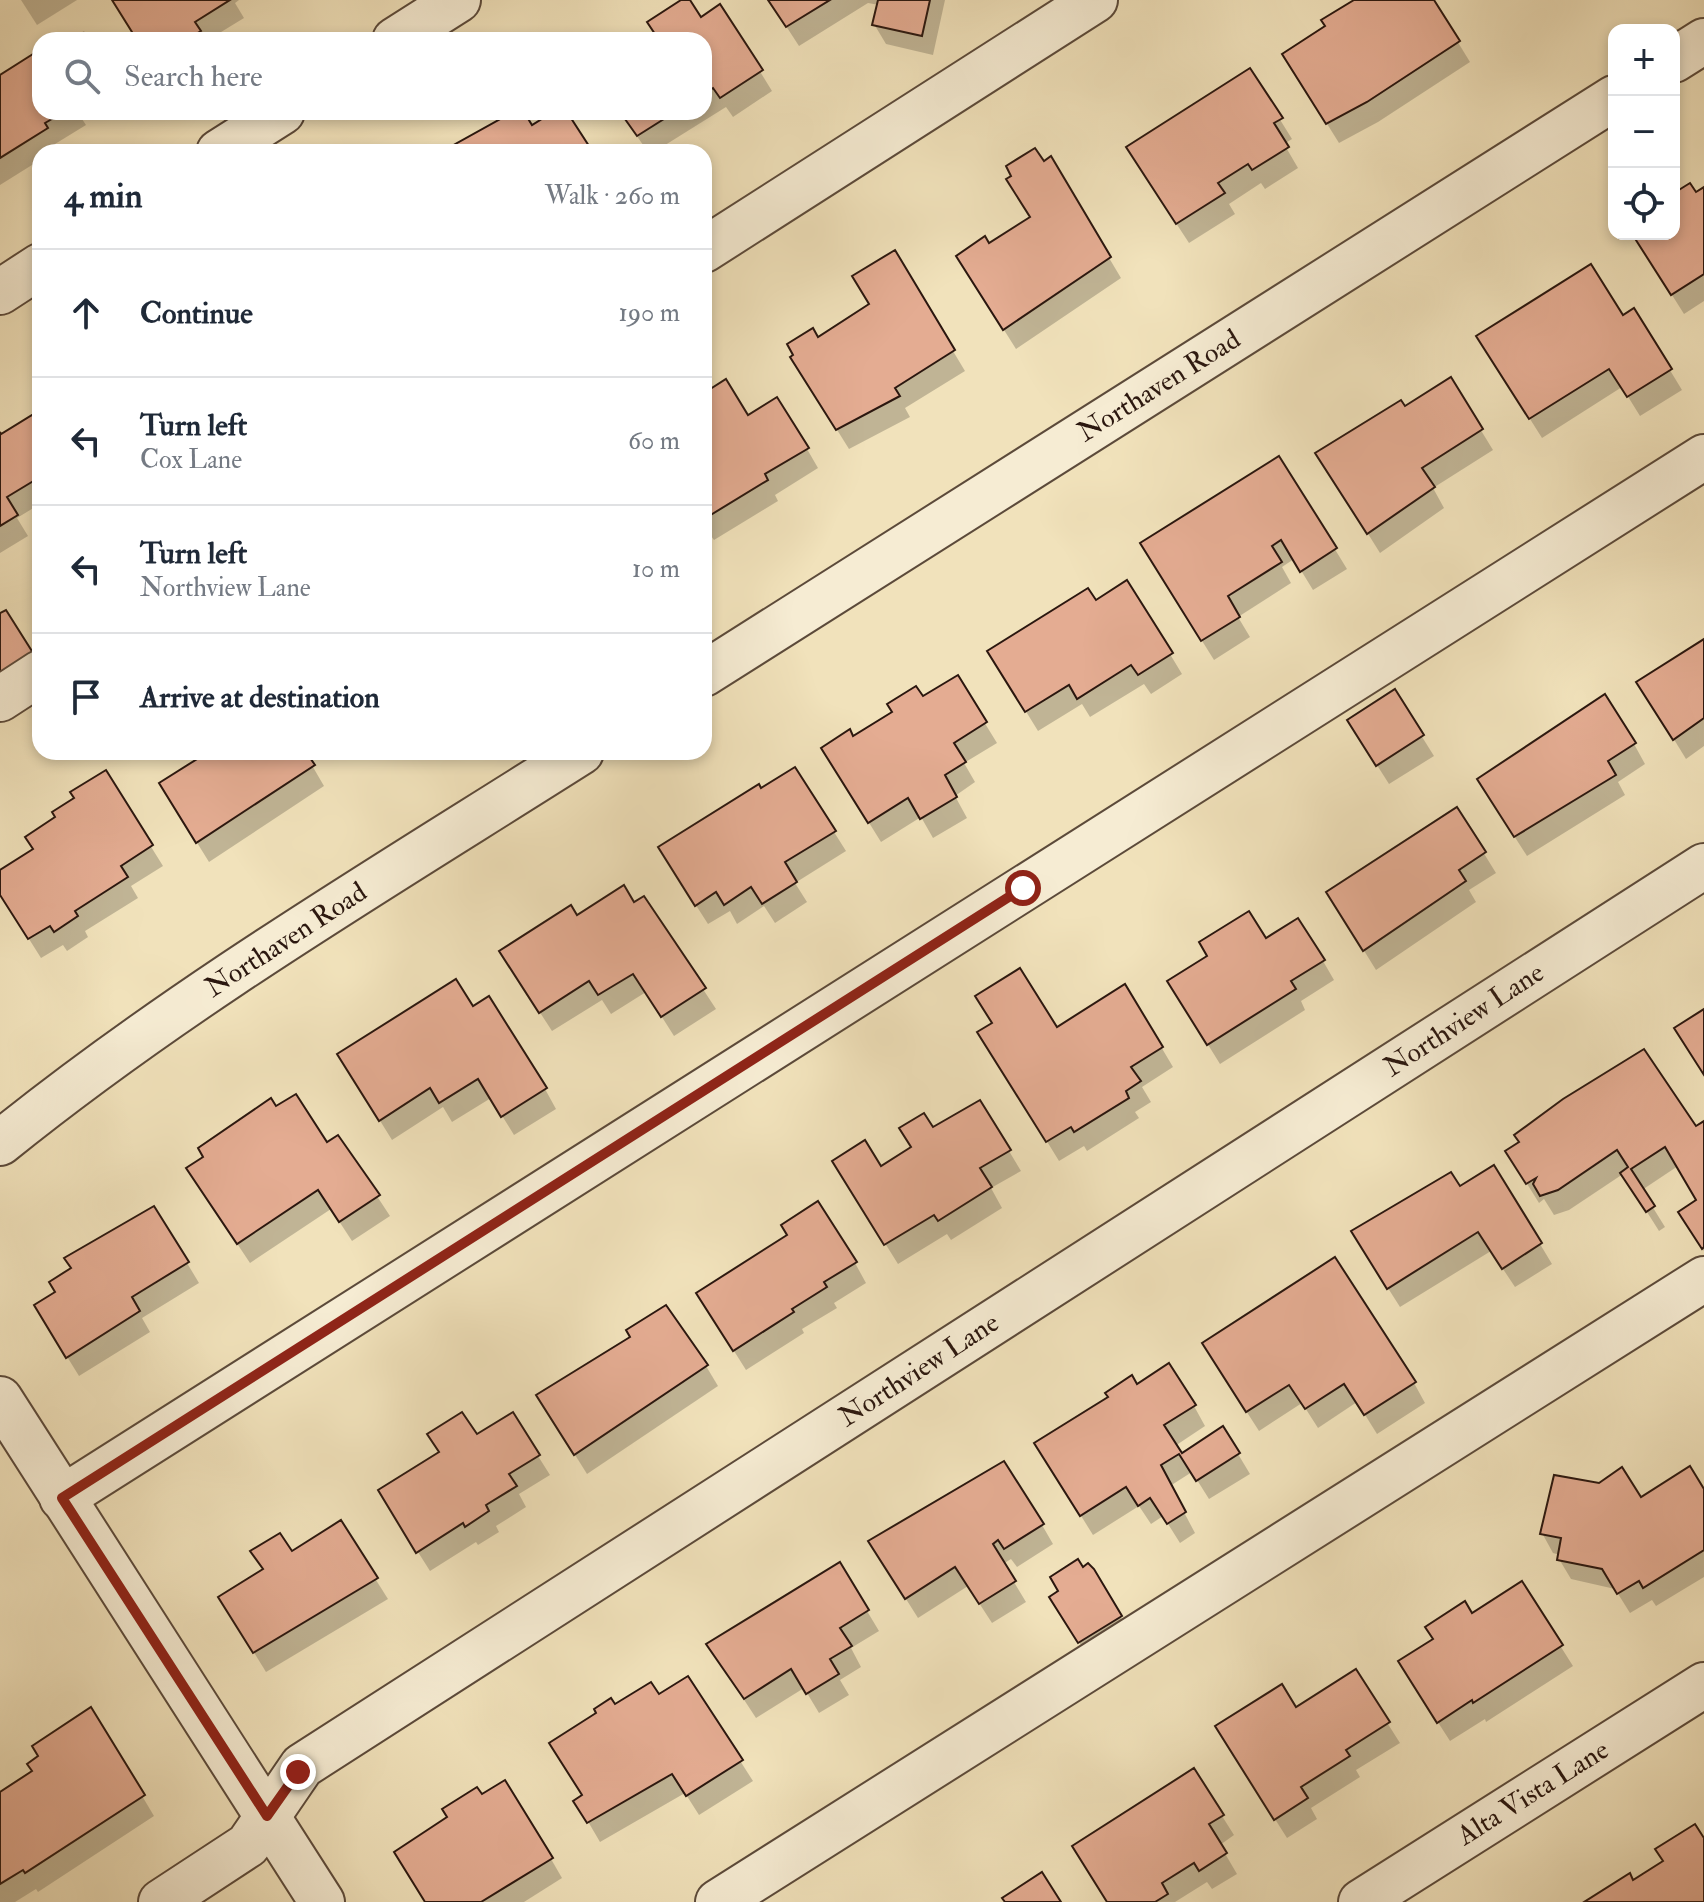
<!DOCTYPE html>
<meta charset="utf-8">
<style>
:root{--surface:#fff;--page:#f2f2f3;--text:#1f2937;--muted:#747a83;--line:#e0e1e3}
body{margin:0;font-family:"IM FELL Double Pica",serif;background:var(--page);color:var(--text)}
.controls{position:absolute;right:24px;top:24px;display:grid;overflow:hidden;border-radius:16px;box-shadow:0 4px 12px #0003}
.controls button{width:72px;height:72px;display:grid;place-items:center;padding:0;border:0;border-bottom:2px solid var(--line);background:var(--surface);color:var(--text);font:40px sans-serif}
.stop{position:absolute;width:24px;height:24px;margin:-18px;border:6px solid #8f2418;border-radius:50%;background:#fff}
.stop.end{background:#8f2418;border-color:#fff;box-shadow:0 2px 8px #0008}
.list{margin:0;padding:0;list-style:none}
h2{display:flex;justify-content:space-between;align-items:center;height:104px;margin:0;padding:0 32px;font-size:34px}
h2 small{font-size:26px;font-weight:400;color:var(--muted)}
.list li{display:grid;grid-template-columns:52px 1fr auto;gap:24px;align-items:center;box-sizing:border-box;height:128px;padding:0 32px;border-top:2px solid var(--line)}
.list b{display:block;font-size:30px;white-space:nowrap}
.list p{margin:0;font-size:26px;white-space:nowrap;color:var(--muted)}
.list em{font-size:26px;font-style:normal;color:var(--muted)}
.icon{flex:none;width:44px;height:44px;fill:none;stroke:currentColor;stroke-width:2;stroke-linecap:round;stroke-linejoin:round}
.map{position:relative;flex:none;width:1704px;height:1902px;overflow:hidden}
.search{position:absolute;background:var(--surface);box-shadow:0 4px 12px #0003;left:32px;top:32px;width:680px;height:88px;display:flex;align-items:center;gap:20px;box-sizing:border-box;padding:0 28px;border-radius:24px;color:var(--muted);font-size:30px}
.panel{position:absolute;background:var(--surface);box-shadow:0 4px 12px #0003;left:32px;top:144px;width:680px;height:616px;border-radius:24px}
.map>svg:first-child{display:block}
.shadow{fill:#0003}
.building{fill:#e4ac92;stroke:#2b170f;stroke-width:2}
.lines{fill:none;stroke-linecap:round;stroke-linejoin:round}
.minor-casing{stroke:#5c4a3a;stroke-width:48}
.minor{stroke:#f6ecd3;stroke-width:44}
.route{stroke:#8f2418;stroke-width:10}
.labels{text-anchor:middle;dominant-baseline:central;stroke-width:6;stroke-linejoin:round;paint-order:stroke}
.street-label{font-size:28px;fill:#2b170f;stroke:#f6ecd3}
</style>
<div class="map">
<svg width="1704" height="1902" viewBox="0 0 1704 1902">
<rect width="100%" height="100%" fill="#f1e2bb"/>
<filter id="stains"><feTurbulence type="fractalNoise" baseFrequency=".0025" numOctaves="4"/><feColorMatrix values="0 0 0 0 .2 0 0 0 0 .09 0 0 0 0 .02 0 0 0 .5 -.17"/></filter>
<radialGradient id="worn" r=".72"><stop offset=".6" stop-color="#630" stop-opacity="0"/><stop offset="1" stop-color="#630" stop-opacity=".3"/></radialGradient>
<g class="shadow">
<path d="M21,0H77L37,25Z"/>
<path d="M113,0H239L235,3L244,18L208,40H138Z"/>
<path d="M685,0H688L700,20L720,7L772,91L733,117L726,107L654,152H648L620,112H704V40H660Z"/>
<path d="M769,0H945L933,55L886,44L874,24L879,5L868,3L799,46Z"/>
<path d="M1358,0H1432L1470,62L1378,122L1339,143L1296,74L1327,27Z"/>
<path d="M84,31L89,40H70Z"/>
<path d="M40,59V112H87L80,116L86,125L55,144L58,149L53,152H40V160L0,185V77Z"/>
<path d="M1250,71L1292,139L1284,144L1298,168L1265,189L1261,183L1229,204L1235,214L1189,243L1140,168Z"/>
<path d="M1050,159L1121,278L1016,349L970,276L989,246L1032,219L1043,164Z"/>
<path d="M1704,189V301L1684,314L1648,257L1642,234H1674V195L1695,194Z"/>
<path d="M894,253L965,371L905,408L910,417L849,449L804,377L818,340L872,305Z"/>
<path d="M1634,311L1682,390L1640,416L1622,387L1542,438L1490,356L1623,318Z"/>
<path d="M1450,380L1493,450L1433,488L1444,508L1380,553L1330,473L1404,409Z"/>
<path d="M704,395L807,449L818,468L775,495L778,501L714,540L711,536L704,540Z"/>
<path d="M40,421V504L17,518L28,536L0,553V436Z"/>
<path d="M1279,458L1347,569L1313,590L1294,559L1282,567L1291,583L1238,617L1250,637L1214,660L1154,564Z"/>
<path d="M1127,583L1182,674L1151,694L1144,684L1090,717L1082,704L1038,731L1001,671L1095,603Z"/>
<path d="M1704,642V746L1686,759L1651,702Z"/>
<path d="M957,678L997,743L964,763L975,782L955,796L967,818L933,838L921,817L881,842L835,768L853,739Z"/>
<path d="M1394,692L1434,756L1389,784L1361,740Z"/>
<path d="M1634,744L1645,764L1618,782L1625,795L1527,856L1491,800Z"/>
<path d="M205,752H315L318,757L310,762L324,786L209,862L173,804L207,756Z"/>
<path d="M105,773L163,866L131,886L138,898L85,931L88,937L67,951L63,945L41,958L0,893V872L35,850L58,818Z"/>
<path d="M1457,810L1496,873L1469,890L1476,902L1376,970L1340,912Z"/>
<path d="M834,832L846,851L795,883L807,902L775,923L764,906L737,924L730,911L708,924L672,868Z"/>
<path d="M643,898L716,1009L674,1036L646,992L611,1014L602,1000L552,1031L513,971L576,918L634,904Z"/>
<path d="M1266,941L1323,961L1334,980L1301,1001L1305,1010L1220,1064L1181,1001L1209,956Z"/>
<path d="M1125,986L1173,1067L1142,1087L1151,1102L1135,1112L1139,1118L1087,1151L1084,1146L1059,1161L992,1052L994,1024L1056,1029Z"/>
<path d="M473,1009L545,1089L556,1109L514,1135L491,1098L452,1122L443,1107L392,1140L351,1074Z"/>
<path d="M276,1109L327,1144L338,1137L390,1216L352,1241L331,1209L250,1263L200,1188Z"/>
<path d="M1704,1124V1251L1692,1233L1699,1201L1678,1166L1642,1190L1665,1227L1659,1231L1623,1174L1569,1210L1554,1215L1544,1199L1539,1203L1519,1171L1696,1129Z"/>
<path d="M932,1130L1009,1151L1021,1171L991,1188L1002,1208L951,1240L947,1234L898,1264L846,1181L880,1169L913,1148Z"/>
<path d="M1460,1189L1540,1244L1552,1264L1515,1287L1491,1251L1400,1307L1365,1252Z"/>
<path d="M187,1263L199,1283L142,1318L150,1332L79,1376L48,1326Z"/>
<path d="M855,1263L866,1283L834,1303L837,1308L802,1329L804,1333L746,1370L710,1313Z"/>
<path d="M1216,1364L1414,1383L1425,1403L1377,1434L1357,1402L1318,1428L1302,1403L1259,1431Z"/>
<path d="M706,1366L718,1386L587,1474L550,1415Z"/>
<path d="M1137,1387L1194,1406L1205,1426L1175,1446L1181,1456L1238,1454L1250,1474L1209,1499L1192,1472L1170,1486L1195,1533L1180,1543L1163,1516L1151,1524L1139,1506L1093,1535L1048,1463Z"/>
<path d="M476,1437L538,1456L550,1475L519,1494L526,1507L496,1526L499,1532L478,1545L476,1542L430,1571L392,1511Z"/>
<path d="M1704,1493V1577L1656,1606L1652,1600L1630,1613L1615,1589L1571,1579L1559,1559L1560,1555L1553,1553L1542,1533L1641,1500Z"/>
<path d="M340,1523L388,1599L266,1672L232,1617L291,1554Z"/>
<path d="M1042,1525L1053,1544L1017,1567L1011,1559L1003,1564L1026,1602L992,1623L968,1586L918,1618L882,1561Z"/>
<path d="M1082,1570H1092L1132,1636L1091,1661L1063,1617Z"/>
<path d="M1521,1584L1573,1666L1486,1722L1485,1719L1450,1741L1412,1682L1471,1616Z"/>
<path d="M867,1611L879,1631L851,1648L861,1667L840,1680L849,1695L819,1713L804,1688L756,1718L708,1645Z"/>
<path d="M1355,1672L1400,1743L1356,1770L1360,1777L1311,1808L1317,1819L1287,1838L1229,1747L1295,1710Z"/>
<path d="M687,1678L753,1781L699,1815L685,1793L600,1842L576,1801L584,1797L615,1707L658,1697Z"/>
<path d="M91,1710L154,1816L38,1892L36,1889L15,1902H0V1794L34,1772Z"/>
<path d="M481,1797L551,1859L562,1878L524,1902H426Z"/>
<path d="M1222,1816L1234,1835L1220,1845L1237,1874L1212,1889L1207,1882L1175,1902H1108L1086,1866Z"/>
</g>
<g class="building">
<path d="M112,0H230L195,22L201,31L185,40H137Z"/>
<path d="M681,0H690L701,17L720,4L763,70L720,98L713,88L704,94V40H659L647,22Z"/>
<path d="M768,0H830L786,27Z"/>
<path d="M878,0H930L922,36L872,25Z"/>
<path d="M1354,0H1434L1460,41L1367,102L1326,124L1282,54L1325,26L1321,20Z"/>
<path d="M33,54L37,59L40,57V112H64L45,123L48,128L0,158V75Z"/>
<path d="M1250,68L1283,118L1274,123L1289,147L1252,170L1248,164L1218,183L1225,193L1176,224L1126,147Z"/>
<path d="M513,112H524L532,125L553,112H567L589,146L580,152H441Z"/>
<path d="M620,112H675L637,136Z"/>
<path d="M1035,148L1044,161L1051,156L1111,257L1003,330L956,256L985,236L989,243L1030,217L1006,179L1011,176L1006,166Z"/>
<path d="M1690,183L1696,192L1704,187V274L1671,295L1634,237L1638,234H1674V193Z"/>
<path d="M895,250L955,350L895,388L900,396L836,430L790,357L793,355L787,344L813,328L818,337L869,304L852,276Z"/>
<path d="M1591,264L1623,315L1634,308L1672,369L1627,397L1609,369L1529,419L1476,336Z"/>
<path d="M1451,377L1483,429L1422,468L1435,487L1367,534L1315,453L1401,400L1405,406Z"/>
<path d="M726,379L748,415L777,397L809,448L765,474L768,480L704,519V393Z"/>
<path d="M37,412L40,417V477L7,497L18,515L0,526V432L1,434Z"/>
<path d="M1279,456L1337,548L1300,572L1281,540L1272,546L1282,562L1228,596L1240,617L1201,641L1140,543Z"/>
<path d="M1127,580L1173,653L1138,675L1131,665L1077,699L1069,685L1025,712L987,651L1088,588L1096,600Z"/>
<path d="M6,610L35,656L0,679V613Z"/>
<path d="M1704,639V718L1673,740L1636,682Z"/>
<path d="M958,675L987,722L954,743L966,762L945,775L957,797L920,819L908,798L868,823L821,748L850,729L853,736L892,712L887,704L916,686L923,696Z"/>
<path d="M1395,689L1424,735L1376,766L1347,720Z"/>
<path d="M1605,694L1636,743L1608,761L1616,775L1514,837L1477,779Z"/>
<path d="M203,752H306L315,765L196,843L159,783L205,754Z"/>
<path d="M795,767L836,831L785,862L797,882L762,904L751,887L724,905L716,892L695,906L658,847L759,784L761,788Z"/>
<path d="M106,770L153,845L121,866L128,877L75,911L78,916L54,932L50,926L28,939L0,895V870L33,849L25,837L55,817L52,812L74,798L70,792Z"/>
<path d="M1457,807L1486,852L1459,870L1466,881L1363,951L1326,892Z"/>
<path d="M624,885L634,902L644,896L706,988L661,1017L633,974L598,995L589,981L539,1013L499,951L571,905L577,915Z"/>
<path d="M1249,911L1266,938L1298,918L1325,960L1291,981L1296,989L1207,1045L1167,981L1207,956L1199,942Z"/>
<path d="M1020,968L1057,1027L1125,984L1163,1047L1131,1067L1141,1081L1126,1091L1129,1098L1074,1132L1071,1127L1046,1142L977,1032L992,1023L975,996Z"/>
<path d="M456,979L473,1006L489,996L547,1088L501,1117L478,1079L439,1103L430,1088L379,1121L337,1054Z"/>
<path d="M1704,1009V1075L1674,1028Z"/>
<path d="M1644,1049L1696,1126L1704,1121V1247L1702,1249L1678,1212L1696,1200L1665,1147L1631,1169L1655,1206L1646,1212L1620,1173L1628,1167L1617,1150L1558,1190L1540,1196L1533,1184L1536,1178L1526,1184L1505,1151L1519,1142L1514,1135L1563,1099Z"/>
<path d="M296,1094L327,1142L338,1135L380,1195L339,1222L318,1190L237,1244L186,1168L203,1157L198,1148L271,1098L276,1106Z"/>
<path d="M980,1100L1011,1150L980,1168L992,1187L938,1221L934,1215L884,1245L832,1161L865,1140L881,1166L911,1147L899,1128L924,1113L933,1127Z"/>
<path d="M1494,1165L1542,1243L1502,1269L1478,1232L1387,1289L1351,1231L1451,1172L1460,1186Z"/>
<path d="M818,1201L857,1262L824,1282L827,1287L792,1309L794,1312L733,1351L696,1293L787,1235L781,1225Z"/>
<path d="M154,1206L189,1262L132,1297L140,1311L66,1358L34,1305L55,1292L49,1282L71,1268L64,1258Z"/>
<path d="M1335,1257L1416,1382L1364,1415L1344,1384L1305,1409L1289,1385L1246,1412L1202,1343Z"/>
<path d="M666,1305L708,1365L574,1455L536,1395L630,1337L626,1330Z"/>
<path d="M1169,1363L1196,1405L1164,1425L1182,1453L1223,1426L1240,1453L1196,1481L1179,1454L1161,1465L1186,1512L1167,1524L1150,1498L1138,1506L1126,1487L1080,1516L1034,1443L1108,1397L1105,1393L1132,1375L1137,1384Z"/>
<path d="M462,1412L477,1434L513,1412L540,1455L509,1474L517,1486L486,1505L489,1511L465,1527L463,1523L416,1553L378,1490L439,1452L427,1434Z"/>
<path d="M1004,1461L1044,1524L1004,1549L998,1540L993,1544L1016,1581L979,1604L955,1567L905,1599L868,1541Z"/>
<path d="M1690,1466L1704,1489V1550L1643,1588L1639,1581L1617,1594L1602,1569L1557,1560L1561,1538L1540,1534L1554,1475L1599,1483L1622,1467L1641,1497Z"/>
<path d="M341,1520L378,1578L253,1653L218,1597L263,1569L250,1551L280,1533L292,1551Z"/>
<path d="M1078,1559L1083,1567L1088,1563L1094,1569L1122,1616L1078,1643L1049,1597L1058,1591L1050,1577Z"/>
<path d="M840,1562L869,1610L840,1628L852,1646L830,1659L839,1674L806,1694L791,1669L744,1699L706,1644Z"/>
<path d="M1522,1581L1563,1645L1473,1703L1472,1700L1437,1723L1398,1661L1433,1639L1425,1627L1465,1601L1472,1613Z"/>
<path d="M1356,1669L1390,1722L1346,1750L1350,1756L1301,1787L1308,1798L1274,1820L1215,1726L1282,1684L1296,1707Z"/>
<path d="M688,1676L743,1760L686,1796L672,1774L587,1823L573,1801L582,1795L549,1743L596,1713L594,1709L611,1698L615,1704L651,1682L659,1694Z"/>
<path d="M91,1707L145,1795L25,1873L23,1870L0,1884V1792L32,1771L27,1764L38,1756L32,1746Z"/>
<path d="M1194,1768L1224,1815L1209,1824L1227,1853L1199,1871L1194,1863L1162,1883L1168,1894L1155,1902H1107L1072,1846Z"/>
<path d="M505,1780L553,1858L481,1902H425L394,1852L447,1817L442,1809L477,1787L482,1794Z"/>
<path d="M1695,1824L1704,1838V1902H1584L1630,1873L1633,1880L1663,1861L1655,1849Z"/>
<path d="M1042,1872L1061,1902H1005L1002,1898Z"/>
</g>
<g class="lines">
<defs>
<g id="minor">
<path d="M395,40L458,0"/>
<path d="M1674,60L1704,41"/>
<path d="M219,152L282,112"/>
<path d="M704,250L1095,0"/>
<path d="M0,292L40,266"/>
<path d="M704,674L1614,98"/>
<path d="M0,699L40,673"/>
<path d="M0,1143C182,996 384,877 581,752"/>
<path d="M0,1399L322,1902"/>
<path d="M62,1498L1704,457"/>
<path d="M161,1902L248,1845L302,1766L1704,866"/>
<path d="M718,1902L1704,1279"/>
<path d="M1361,1902L1704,1685"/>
</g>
</defs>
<use href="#minor" class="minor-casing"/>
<use href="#minor" class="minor"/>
</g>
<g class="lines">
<path class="route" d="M298,1772L267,1816L62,1498L1023,888"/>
</g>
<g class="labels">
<g class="street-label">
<text transform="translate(1159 386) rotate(-32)">Northaven Road</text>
<text transform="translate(286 940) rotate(-33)">Northaven Road</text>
<text transform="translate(1464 1020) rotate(-33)">Northview Lane</text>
<text transform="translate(919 1370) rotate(-33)">Northview Lane</text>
<text transform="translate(1533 1793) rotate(-32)">Alta Vista Lane</text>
</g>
</g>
<rect width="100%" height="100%" filter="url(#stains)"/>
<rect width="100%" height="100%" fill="url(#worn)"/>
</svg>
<div class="controls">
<button>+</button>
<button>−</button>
<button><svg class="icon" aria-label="locate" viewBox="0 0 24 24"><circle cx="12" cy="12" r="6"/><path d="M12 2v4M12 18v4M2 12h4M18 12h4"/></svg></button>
</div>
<div class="stop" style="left:1023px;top:888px"></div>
<div class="stop end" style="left:298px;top:1772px"></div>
<div class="search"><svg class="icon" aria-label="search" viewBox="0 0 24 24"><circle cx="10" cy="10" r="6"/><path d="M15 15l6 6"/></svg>Search here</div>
<section class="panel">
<h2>4 min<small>Walk · 260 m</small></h2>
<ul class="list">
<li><svg class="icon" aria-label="ahead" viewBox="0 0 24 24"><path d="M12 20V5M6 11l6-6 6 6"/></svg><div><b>Continue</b></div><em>190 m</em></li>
<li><svg class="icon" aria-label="left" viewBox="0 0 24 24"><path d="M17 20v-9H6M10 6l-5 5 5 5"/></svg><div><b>Turn left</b><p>Cox Lane</p></div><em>60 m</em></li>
<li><svg class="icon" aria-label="left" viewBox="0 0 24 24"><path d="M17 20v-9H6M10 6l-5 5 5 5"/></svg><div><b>Turn left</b><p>Northview Lane</p></div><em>10 m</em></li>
<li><svg class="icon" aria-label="arrive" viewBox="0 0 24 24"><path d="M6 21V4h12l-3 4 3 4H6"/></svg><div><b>Arrive at destination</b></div></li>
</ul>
</section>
</div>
